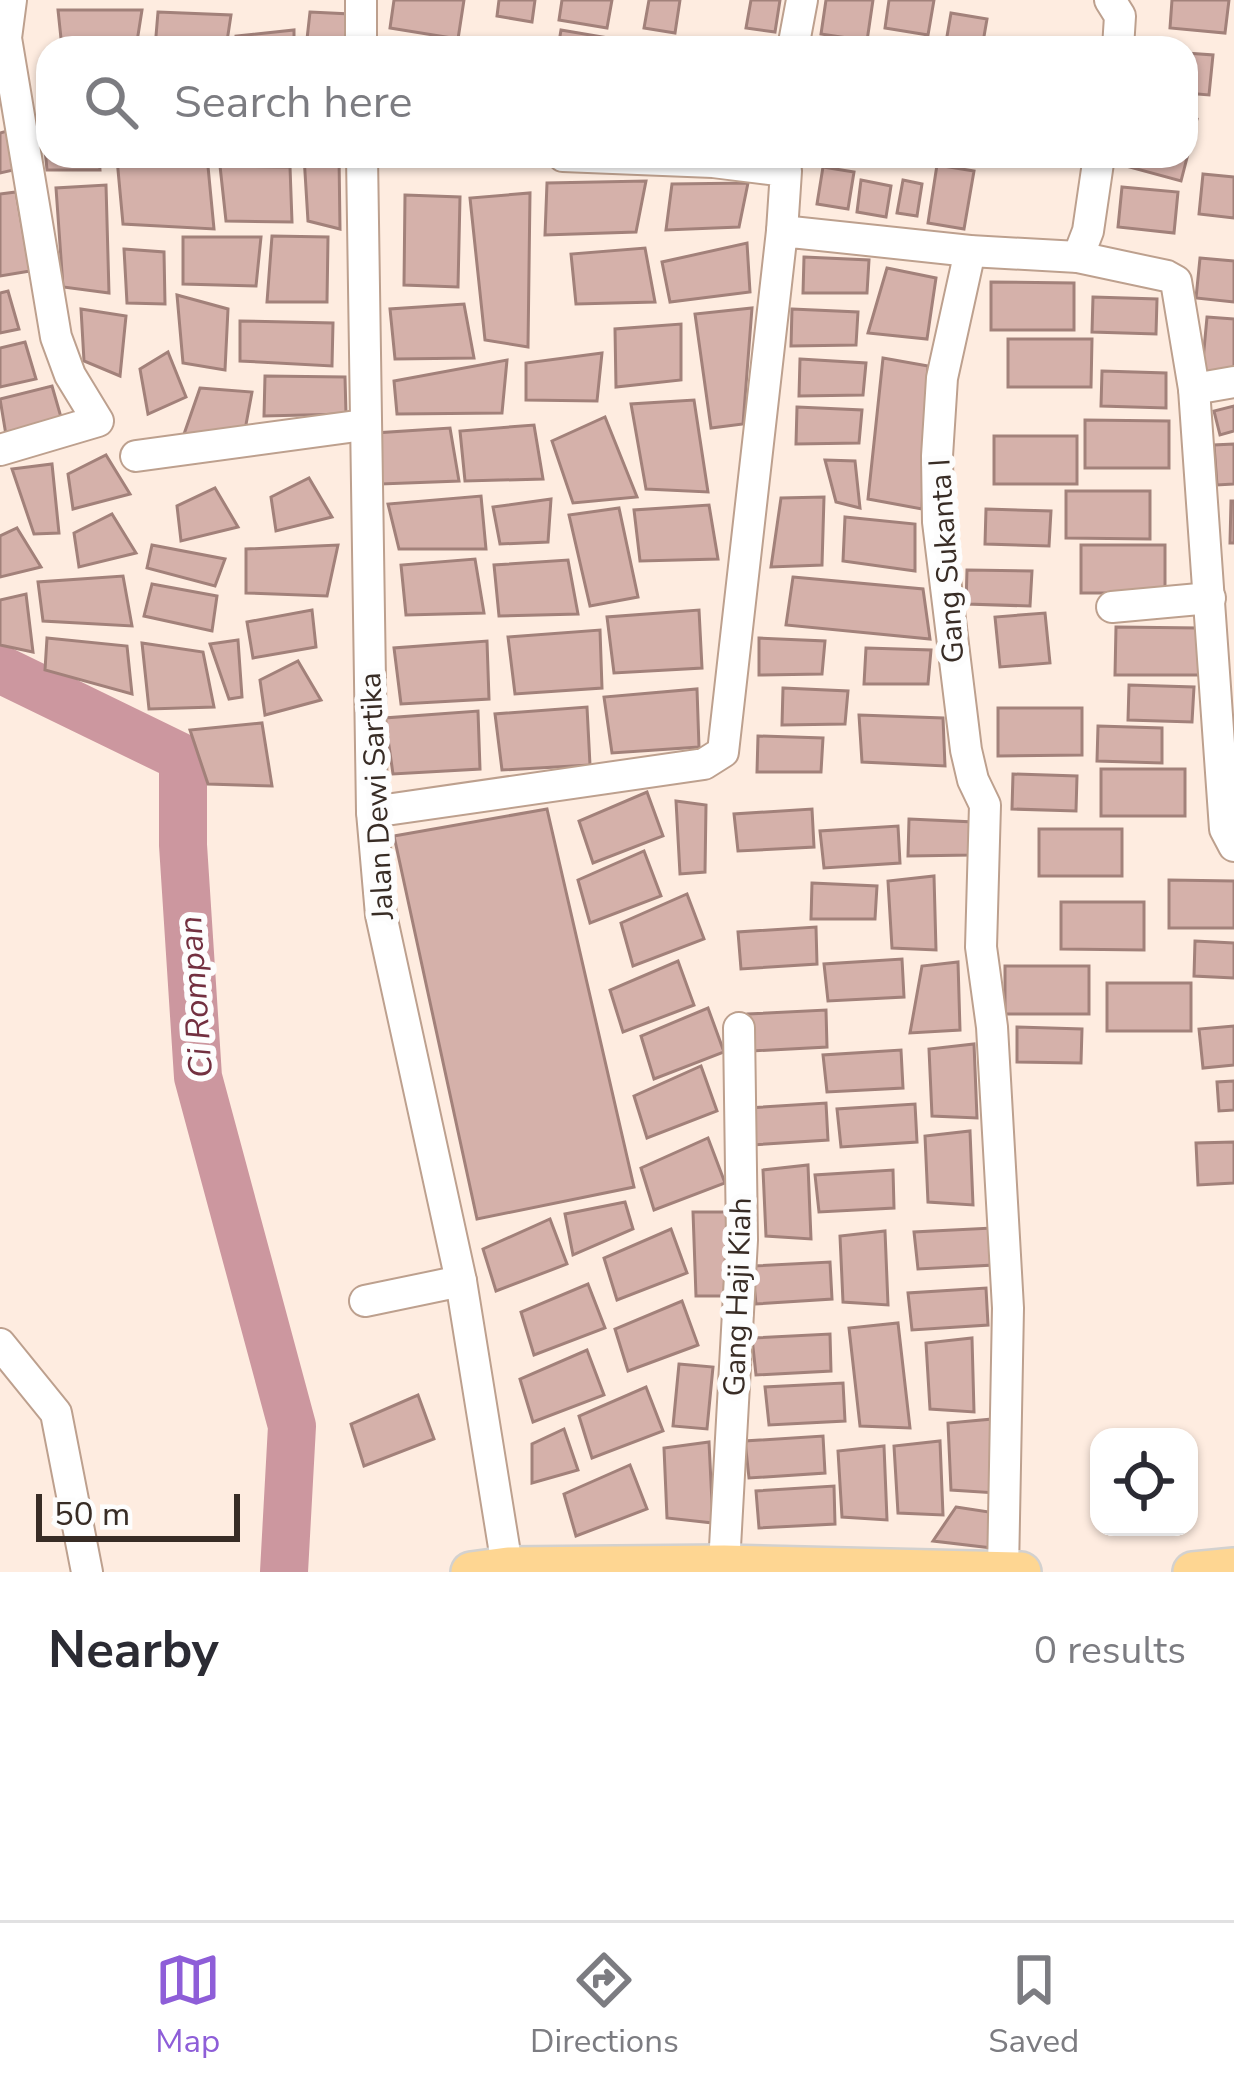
<!DOCTYPE html>
<style>
:root{--surface:#fff;--page:#f2f2f3;--text:#2b2b33;--muted:#7c7c81;--line:#e1e1e2;--accent:#8e5ed8}
body{margin:0;font-family:"Nunito Sans",sans-serif;background:var(--page);color:var(--text)}
.controls{position:absolute;right:36px;bottom:36px;display:grid;overflow:hidden;border-radius:24px;box-shadow:0 3px 9px #0004}
.controls button{width:108px;height:108px;display:grid;place-items:center;padding:0;border:0;border-bottom:3px solid var(--line);background:var(--surface);color:var(--text);font:60px sans-serif}
.scale{position:absolute;left:36px;bottom:30px;width:204px;box-sizing:border-box;padding-left:12px;border:6px solid #382c25;border-top:0;font-size:33px;line-height:42px;white-space:nowrap;color:#382c25;-webkit-text-stroke:9px #fdfdfd;paint-order:stroke}
.list{margin:0;padding:0;list-style:none}
h2{display:flex;justify-content:space-between;align-items:center;height:156px;margin:0;padding:0 48px;font-size:51px}
h2 small{font-size:39px;font-weight:400;color:var(--muted)}
.icon{flex:none;width:66px;height:66px;fill:none;stroke:currentColor;stroke-width:2;stroke-linecap:round;stroke-linejoin:round}
.map{position:relative;flex:none;width:1234px;height:1572px;overflow:hidden}
.search{position:absolute;background:var(--surface);box-shadow:0 3px 9px #0004;left:36px;right:36px;top:36px;height:132px;display:flex;align-items:center;gap:30px;box-sizing:border-box;padding:0 42px;border-radius:36px;color:var(--muted);font-size:45px}
.sheet{height:348px;background:var(--surface)}
nav{display:flex;justify-content:space-around;align-items:center;box-sizing:border-box;height:168px;border-top:3px solid var(--line);background:var(--surface);font-size:33px;color:var(--muted)}
nav a{display:grid;justify-items:center;gap:6px}
nav .on{color:var(--accent)}
.map>svg:first-child{display:block}
.lines{fill:none;stroke-linecap:round;stroke-linejoin:round}
.river{stroke:#cc979f;stroke-width:48}
.building{fill:#d5b1aa;stroke:#a2817a;stroke-width:3}
.minor-casing{stroke:#bda08e;stroke-width:34}
.major-casing{stroke:#d3d1cf;stroke-width:44}
.minor{stroke:#fff;stroke-width:30}
.major{stroke:#fed692;stroke-width:39}
.labels{text-anchor:middle;dominant-baseline:central;stroke-width:12;stroke-linejoin:round;paint-order:stroke}
.street-label{font-size:30px;fill:#382c25;stroke:#fdfdfd}
.water-label{font-size:33px;font-style:italic;fill:#733040;stroke:#fdfdfd}
</style>
<div class="map">
<svg width="1234" height="1572" viewBox="0 0 1234 1572">
<rect width="100%" height="100%" fill="#feece0"/>
<g class="lines">
<path class="river" d="M0,669L183,758V845L198,1077L292,1426L284,1572"/>
</g>
<g class="building">
<path d="M394,0H464L458,39L390,28Z"/>
<path d="M499,0H535L532,22L497,16Z"/>
<path d="M562,0H612L607,28L559,20Z"/>
<path d="M649,0H680L675,33L644,28Z"/>
<path d="M751,0H780L775,32L746,28Z"/>
<path d="M826,0H873L867,41L821,34Z"/>
<path d="M889,0H934L928,35L885,28Z"/>
<path d="M1172,0H1229L1225,33L1170,28Z"/>
<path d="M58,10H142L136,48H62Z"/>
<path d="M158,12L231,15L226,48H155Z"/>
<path d="M310,12L350,14L349,48H306Z"/>
<path d="M951,13L987,19L982,48H945Z"/>
<path d="M294,30V48H236V36Z"/>
<path d="M561,30L614,39L612,48H558Z"/>
<path d="M722,41L766,48H720Z"/>
<path d="M1186,53L1213,55L1209,95L1186,93Z"/>
<path d="M38,75H48V156H99L100,170H47Z"/>
<path d="M1186,116L1197,119L1181,181L1122,165L1124,156H1186Z"/>
<path d="M7,131L18,169L0,173V133Z"/>
<path d="M142,156H207L214,229L123,224L117,159Z"/>
<path d="M304,156H339L340,229L308,221Z"/>
<path d="M805,156H850L849,163Z"/>
<path d="M937,165L974,171L964,229L928,223Z"/>
<path d="M220,166L290,167L292,222L226,221Z"/>
<path d="M823,167L854,172L848,209L817,204Z"/>
<path d="M1203,174L1234,177V218L1199,214Z"/>
<path d="M861,180L891,186L886,217L857,212Z"/>
<path d="M903,180L922,184L917,216L897,213Z"/>
<path d="M646,181L636,232L545,235L547,183Z"/>
<path d="M748,183L739,227L666,230L672,184Z"/>
<path d="M106,185L109,293L63,287L56,188Z"/>
<path d="M1122,187L1178,192L1174,233L1118,227Z"/>
<path d="M16,192L30,271L0,276V194Z"/>
<path d="M530,193L528,347L485,340L470,198Z"/>
<path d="M405,195L460,197L458,287L404,285Z"/>
<path d="M272,236L328,237L327,302H267Z"/>
<path d="M183,237H261L256,286L183,284Z"/>
<path d="M747,243L750,292L670,302L662,262Z"/>
<path d="M645,248L655,302L576,304L571,254Z"/>
<path d="M124,249L164,252L165,304L127,303Z"/>
<path d="M804,257L869,260L867,293H803Z"/>
<path d="M1200,258L1234,261V302L1196,298Z"/>
<path d="M887,268L936,278L927,339L868,333Z"/>
<path d="M991,282L1074,283V330H991Z"/>
<path d="M8,291L19,329L0,333V293Z"/>
<path d="M177,295L228,309L225,370L183,363Z"/>
<path d="M1093,297L1157,299L1156,334L1092,332Z"/>
<path d="M464,304L474,358L395,359L390,309Z"/>
<path d="M752,308L743,424L711,428L695,314Z"/>
<path d="M81,309L126,316L120,376L84,361Z"/>
<path d="M792,309L858,312L856,345L791,346Z"/>
<path d="M1207,317L1234,319V374L1202,371Z"/>
<path d="M240,321L333,323L332,366L240,361Z"/>
<path d="M681,324V380L616,387L615,329Z"/>
<path d="M1008,339H1092L1091,387H1008Z"/>
<path d="M25,342L36,379L0,387V348Z"/>
<path d="M168,352L186,397L148,414L140,369Z"/>
<path d="M602,353L597,401L526,400V363Z"/>
<path d="M883,358L928,366L922,509L868,499Z"/>
<path d="M800,359L866,363L863,395L799,396Z"/>
<path d="M507,360L502,413L397,414L394,381Z"/>
<path d="M1102,371L1166,373V408L1101,406Z"/>
<path d="M265,376L345,377L346,414L264,416Z"/>
<path d="M52,386L63,424L6,435L0,399Z"/>
<path d="M200,388L252,392L245,430L183,437Z"/>
<path d="M694,400L708,492L646,489L631,404Z"/>
<path d="M1234,406V431L1220,435L1214,411Z"/>
<path d="M797,407L862,410L859,443L796,444Z"/>
<path d="M605,417L637,497L573,503L552,441Z"/>
<path d="M1085,420L1169,421V468H1085Z"/>
<path d="M534,425L543,479L465,481L460,431Z"/>
<path d="M450,428L459,481L381,484L375,433Z"/>
<rect x="994" y="436" width="83" height="48"/>
<path d="M1234,444V484L1217,485L1214,445Z"/>
<path d="M106,455L130,494L73,509L68,474Z"/>
<path d="M825,460L855,461L860,508L836,502Z"/>
<path d="M52,464L59,533L34,534L12,469Z"/>
<path d="M309,478L332,517L276,531L271,497Z"/>
<path d="M215,488L238,527L181,541L177,506Z"/>
<path d="M1066,491H1150V539L1066,538Z"/>
<path d="M481,496L486,549H399L388,504Z"/>
<path d="M824,497L822,565L771,567L781,498Z"/>
<path d="M551,499L548,542L500,544L493,507Z"/>
<path d="M1231,501H1234V543H1230Z"/>
<path d="M709,505L718,559L640,561L634,510Z"/>
<path d="M619,508L638,597L590,606L569,515Z"/>
<path d="M986,509L1051,511L1049,546L985,544Z"/>
<path d="M112,514L136,553L79,567L74,533Z"/>
<path d="M845,517L915,524V571L843,561Z"/>
<path d="M17,528L41,567L0,577V536Z"/>
<path d="M152,545L225,559L215,586L147,568Z"/>
<path d="M338,545L327,596L246,593V549Z"/>
<rect x="1081" y="545" width="84" height="48"/>
<path d="M475,559L484,613L406,615L401,565Z"/>
<path d="M568,560L578,614L499,616L494,565Z"/>
<path d="M967,570L1032,571L1030,606L966,604Z"/>
<path d="M123,576L132,626L43,621L38,582Z"/>
<path d="M793,577L923,589L930,639L786,625Z"/>
<path d="M152,584L217,596L212,631L144,616Z"/>
<path d="M26,594L33,652L0,645V600Z"/>
<path d="M312,610L316,647L253,658L247,622Z"/>
<path d="M699,610L702,668L614,673L607,617Z"/>
<path d="M1045,613L1050,663L1000,667L995,617Z"/>
<path d="M1116,627L1199,628V675H1115Z"/>
<path d="M600,630L602,688L515,694L508,637Z"/>
<path d="M47,638L127,646L132,694L45,670Z"/>
<path d="M759,638L825,641L822,674L759,675Z"/>
<path d="M238,640L242,697L229,699L210,644Z"/>
<path d="M487,641L489,699L401,704L394,648Z"/>
<path d="M142,643L203,652L214,707L149,709Z"/>
<path d="M866,648L931,650L928,684H864Z"/>
<path d="M298,661L321,700L265,715L260,680Z"/>
<path d="M1129,685L1194,687L1192,722L1128,720Z"/>
<path d="M783,688L848,691L845,724L782,725Z"/>
<path d="M697,689L699,747L612,753L604,697Z"/>
<path d="M587,707L590,765L502,770L495,714Z"/>
<path d="M998,708H1082V755L998,756Z"/>
<path d="M478,711L480,769L393,774L385,718Z"/>
<path d="M859,715L943,718L945,766L862,762Z"/>
<path d="M262,723L272,786L208,784L190,730Z"/>
<path d="M1098,726L1162,728V763L1097,761Z"/>
<path d="M758,736L823,738L821,772H757Z"/>
<rect x="1101" y="769" width="84" height="47"/>
<path d="M1013,774L1077,776L1076,811L1012,809Z"/>
<path d="M647,792L663,836L593,863L579,821Z"/>
<path d="M676,801L706,805L705,872L680,874Z"/>
<path d="M547,809L634,1187L477,1219L394,836Z"/>
<path d="M812,809L814,847L738,851L734,814Z"/>
<path d="M909,819L974,822L972,855L908,856Z"/>
<path d="M898,826L900,863L824,868L820,831Z"/>
<rect x="1039" y="829" width="83" height="47"/>
<path d="M644,851L661,896L590,923L578,880Z"/>
<path d="M934,876L936,950L892,948L888,881Z"/>
<path d="M1169,880L1234,881V928H1169Z"/>
<path d="M812,883L877,886L875,919H811Z"/>
<path d="M687,894L704,939L633,966L621,923Z"/>
<path d="M1061,902H1144V950L1061,949Z"/>
<path d="M816,927L817,964L741,969L738,932Z"/>
<path d="M1195,941L1234,943V978L1194,976Z"/>
<path d="M902,959L904,997L828,1001L824,964Z"/>
<path d="M678,961L694,1005L623,1032L610,990Z"/>
<path d="M958,962L960,1030L910,1033L922,966Z"/>
<rect x="1005" y="966" width="84" height="48"/>
<rect x="1107" y="983" width="84" height="48"/>
<path d="M708,1008L724,1052L654,1079L641,1036Z"/>
<path d="M826,1010L827,1047L752,1051L748,1014Z"/>
<path d="M1234,1026V1065L1203,1068L1199,1029Z"/>
<path d="M1017,1027L1082,1029L1081,1063L1017,1062Z"/>
<path d="M974,1044L977,1118L932,1116L929,1049Z"/>
<path d="M901,1050L903,1088L827,1092L823,1055Z"/>
<path d="M701,1066L717,1111L647,1138L634,1096Z"/>
<path d="M1234,1081V1110L1219,1111L1217,1082Z"/>
<path d="M826,1103L828,1140L752,1145L748,1108Z"/>
<path d="M915,1104L917,1142L841,1147L837,1109Z"/>
<path d="M970,1131L973,1205L928,1202L925,1136Z"/>
<path d="M708,1138L725,1183L654,1210L641,1168Z"/>
<path d="M1234,1142V1183L1198,1185L1196,1143Z"/>
<path d="M808,1165L811,1239L766,1236L763,1170Z"/>
<path d="M893,1170L894,1208L819,1212L815,1175Z"/>
<path d="M625,1202L633,1229L573,1255L565,1214Z"/>
<path d="M693,1212H727L724,1296H696Z"/>
<path d="M550,1219L567,1264L496,1291L483,1249Z"/>
<path d="M992,1228L994,1265L918,1269L914,1232Z"/>
<path d="M671,1229L687,1273L617,1300L604,1258Z"/>
<path d="M885,1231L888,1305L843,1302L840,1236Z"/>
<path d="M830,1262L832,1299L756,1304L752,1266Z"/>
<path d="M588,1284L605,1328L534,1355L521,1312Z"/>
<path d="M986,1288L988,1325L912,1330L908,1293Z"/>
<path d="M682,1301L698,1345L628,1371L615,1329Z"/>
<path d="M898,1323L910,1428L860,1426L849,1328Z"/>
<path d="M830,1334L831,1371L756,1375L752,1338Z"/>
<path d="M972,1338L974,1412L930,1409L926,1343Z"/>
<path d="M587,1350L604,1395L533,1422L520,1379Z"/>
<path d="M679,1364L713,1367L707,1429L673,1426Z"/>
<path d="M843,1383L845,1421L769,1425L765,1387Z"/>
<path d="M646,1387L663,1431L592,1458L579,1416Z"/>
<path d="M418,1395L434,1439L364,1466L351,1424Z"/>
<path d="M993,1419L996,1493L951,1490L948,1423Z"/>
<path d="M564,1429L578,1470L532,1483V1444Z"/>
<path d="M823,1436L825,1473L749,1478L745,1441Z"/>
<path d="M940,1441L943,1515L898,1513L894,1446Z"/>
<path d="M709,1442L713,1523L667,1518L664,1448Z"/>
<path d="M884,1446L887,1520L842,1517L838,1451Z"/>
<path d="M630,1465L647,1509L576,1536L564,1494Z"/>
<path d="M834,1486L835,1524L759,1528L756,1491Z"/>
<path d="M956,1507L989,1512L992,1548L933,1541Z"/>
</g>
<g class="lines">
<defs>
<g id="minor">
<path d="M361,0V48"/>
<path d="M1110,0L1120,16L1118,48"/>
<path d="M793,48L802,0"/>
<path d="M362,156L372,812L381,915L461,1281L508,1572"/>
<path d="M563,156L713,162L786,171L782,231"/>
<path d="M970,251L942,378L937,456L938,522L966,750L973,780L985,805L981,947L992,1027L1008,1308L1003,1571"/>
<path d="M1078,257L1088,231L1099,156"/>
<path d="M1194,389L1234,382"/>
<path d="M0,450L98,421L70,375L56,337L6,38L11,0"/>
<path d="M136,456L364,425"/>
<path d="M1112,607L1210,598"/>
<path d="M372,812L704,764L723,752L782,231L970,251L1078,257L1167,276L1176,281L1194,389L1225,829L1234,846"/>
<path d="M365,1301L461,1281"/>
<path d="M0,1344L56,1413L87,1572"/>
<path d="M724,1565L742,1240L739,1028"/>
</g>
<g id="major">
<path d="M471,1572L508,1567L724,1565L1021,1572"/>
<path d="M1193,1572L1234,1568"/>
</g>
</defs>
<use href="#minor" class="minor-casing"/>
<use href="#major" class="major-casing"/>
<use href="#minor" class="minor"/>
<use href="#major" class="major"/>
</g>
<g class="labels">
<g class="street-label">
<text transform="translate(947 561) rotate(-94)">Gang Sukanta I</text>
<text transform="translate(377 796) rotate(-93)">Jalan Dewi Sartika</text>
<text transform="translate(738 1297) rotate(-88)">Gang Haji Kiah</text>
</g>
<g class="water-label">
<text transform="translate(196 997) rotate(-94)">Ci Rompan</text>
</g>
</g>
</svg>
<div class="controls">
<button><svg class="icon" aria-label="locate" viewBox="0 0 24 24"><circle cx="12" cy="12" r="6"/><path d="M12 2v4M12 18v4M2 12h4M18 12h4"/></svg></button>
</div>
<div class="scale">50 m</div>
<div class="search"><svg class="icon" aria-label="search" viewBox="0 0 24 24"><circle cx="10" cy="10" r="6"/><path d="M15 15l6 6"/></svg>Search here</div>
</div>
<section class="sheet">
<h2>Nearby<small>0 results</small></h2>
<ul class="list">
</ul>
</section>
<nav>
<a class="on"><svg class="icon" aria-label="map" viewBox="0 0 24 24"><path d="M3 6l6-2 6 2 6-2v14l-6 2-6-2-6 2zM9 4v14M15 6v14"/></svg>Map</a>
<a><svg class="icon" aria-label="directions" viewBox="0 0 24 24"><path d="M12 3l9 9-9 9-9-9zM9 14v-3h6M13 9l2 2-2 2"/></svg>Directions</a>
<a><svg class="icon" aria-label="saved" viewBox="0 0 24 24"><path d="M7 4h10v16l-5-4-5 4z"/></svg>Saved</a>
</nav>
